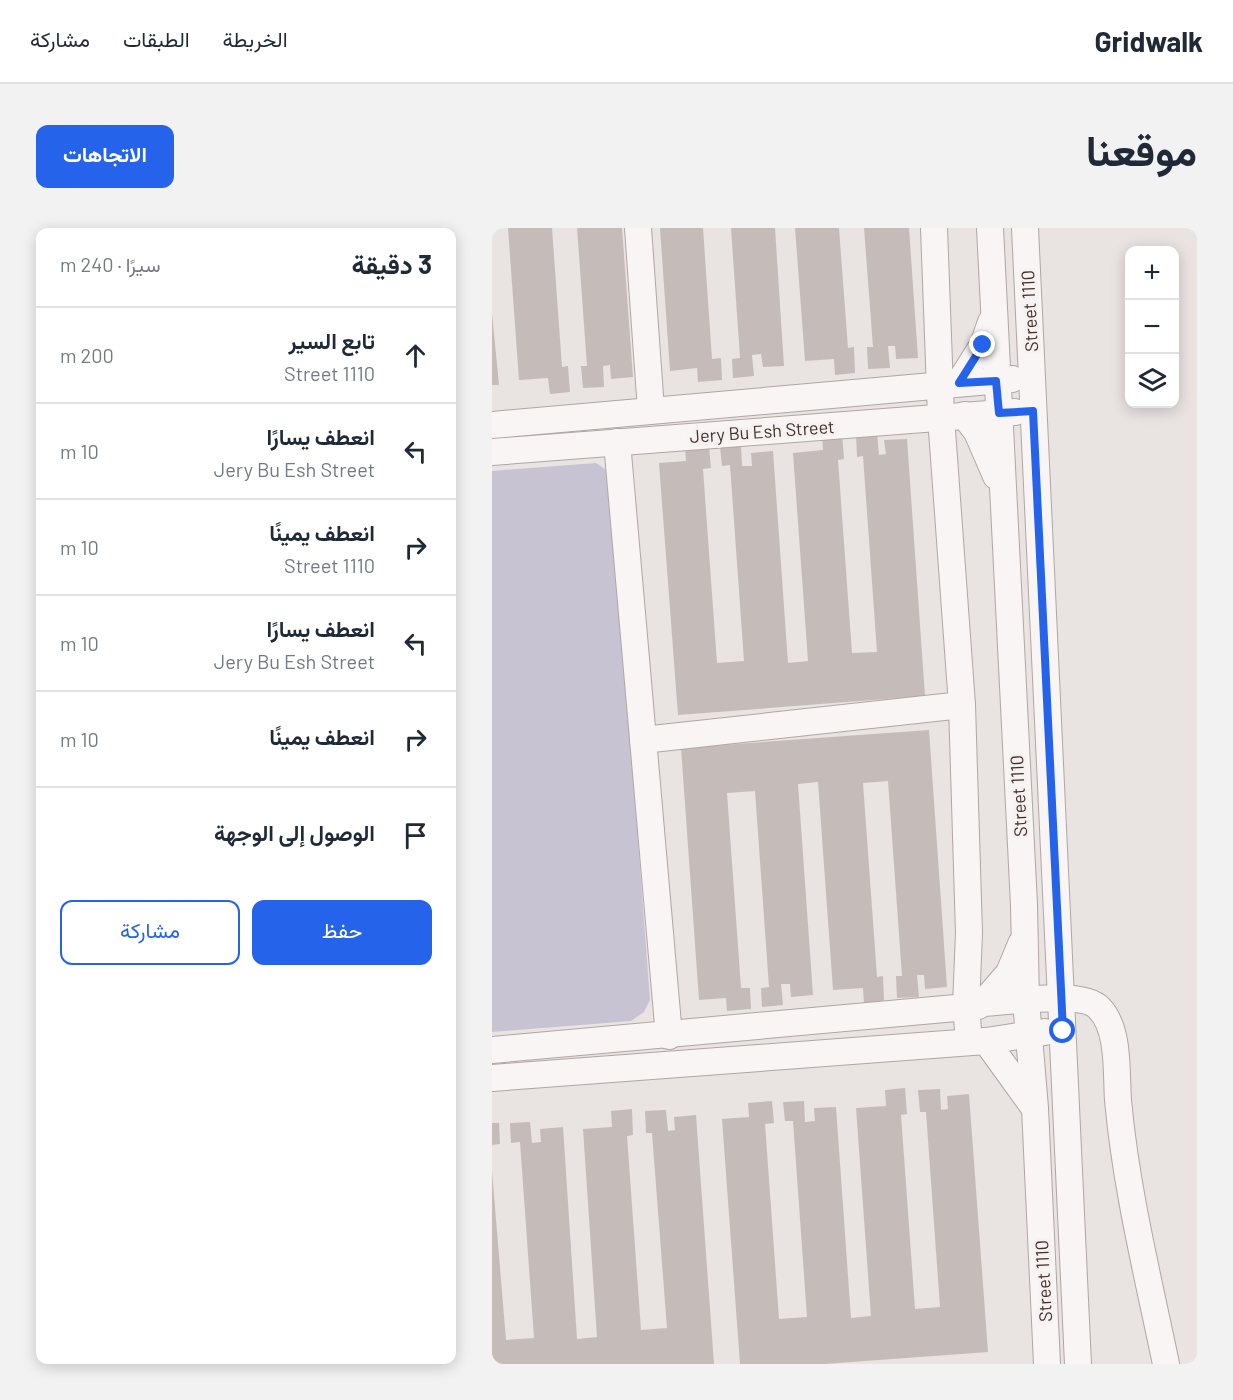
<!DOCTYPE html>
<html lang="ar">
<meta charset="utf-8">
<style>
:root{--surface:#fff;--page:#f2f2f3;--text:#1f2937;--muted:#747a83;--line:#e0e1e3;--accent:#2563eb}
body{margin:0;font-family:Barlow,Vazirmatn,sans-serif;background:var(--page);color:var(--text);direction:rtl}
.controls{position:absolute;right:18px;top:18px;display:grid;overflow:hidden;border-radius:12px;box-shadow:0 3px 15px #0003}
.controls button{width:54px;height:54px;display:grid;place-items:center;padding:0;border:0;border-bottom:2px solid var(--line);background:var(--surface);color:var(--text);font:30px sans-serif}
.stop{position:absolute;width:18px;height:18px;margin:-14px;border:4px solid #2563eb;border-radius:50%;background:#fff}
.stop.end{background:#2563eb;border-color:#fff;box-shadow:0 2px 6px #0008}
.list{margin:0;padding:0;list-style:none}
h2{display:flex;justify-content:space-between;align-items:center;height:78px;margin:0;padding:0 24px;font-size:26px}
h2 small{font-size:20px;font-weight:400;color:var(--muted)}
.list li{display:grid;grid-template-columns:39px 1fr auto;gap:18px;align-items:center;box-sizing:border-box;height:96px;padding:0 24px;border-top:2px solid var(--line)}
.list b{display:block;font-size:22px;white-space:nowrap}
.list p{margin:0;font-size:20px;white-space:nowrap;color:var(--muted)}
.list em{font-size:20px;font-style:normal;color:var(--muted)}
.actions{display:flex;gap:12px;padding:18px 24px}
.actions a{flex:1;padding:14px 0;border:2px solid var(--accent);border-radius:12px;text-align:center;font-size:21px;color:var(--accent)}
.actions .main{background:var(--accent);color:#fff}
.icon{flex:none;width:33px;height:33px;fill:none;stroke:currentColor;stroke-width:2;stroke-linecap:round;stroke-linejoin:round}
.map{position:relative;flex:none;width:705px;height:1136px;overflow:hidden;direction:ltr;border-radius:12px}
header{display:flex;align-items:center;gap:36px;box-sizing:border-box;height:84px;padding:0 30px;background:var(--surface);border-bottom:2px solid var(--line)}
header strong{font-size:28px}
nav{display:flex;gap:33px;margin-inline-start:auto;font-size:21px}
.intro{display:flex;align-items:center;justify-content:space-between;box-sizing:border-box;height:144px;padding:0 36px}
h1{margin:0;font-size:42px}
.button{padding:15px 27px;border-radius:12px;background:var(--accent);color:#fff;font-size:21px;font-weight:700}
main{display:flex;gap:36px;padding:0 36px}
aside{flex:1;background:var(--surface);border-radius:12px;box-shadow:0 3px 15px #0003}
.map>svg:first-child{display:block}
.green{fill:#c8c3d2}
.building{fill:#c5bcb9}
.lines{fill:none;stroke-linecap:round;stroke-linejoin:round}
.minor-casing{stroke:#b0a6a4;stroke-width:28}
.minor{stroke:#f8f5f4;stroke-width:26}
.route{stroke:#2563eb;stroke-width:8}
.labels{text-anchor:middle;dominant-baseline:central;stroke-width:6;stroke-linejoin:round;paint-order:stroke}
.street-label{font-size:18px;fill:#40302b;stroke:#f7f2f1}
</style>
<header>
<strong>Gridwalk</strong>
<nav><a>الخريطة</a><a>الطبقات</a><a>مشاركة</a></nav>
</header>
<div class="intro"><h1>موقعنا</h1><a class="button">الاتجاهات</a></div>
<main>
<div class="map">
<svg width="705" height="1136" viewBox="0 0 705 1136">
<rect width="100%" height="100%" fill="#e9e3e2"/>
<path class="green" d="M104,235L113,241L119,254L158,772L152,784L139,793L0,804V243Z"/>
<g class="building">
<path d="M16,0H60L70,139L76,138L78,164L58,166L56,150L27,152Z"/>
<path d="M85,0H130L141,149L119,151L118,137L111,138L112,159L91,160L89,138H95Z"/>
<path d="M168,0H211L220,131L229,130L230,152L206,154L205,140L178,143Z"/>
<path d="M239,0H283L292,138L271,139L269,126L260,127L262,148L241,150L240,131L248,130Z"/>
<path d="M303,0H347L356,120L362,119L363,145L343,147L342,131L313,133Z"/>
<path d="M372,0H417L426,130L404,131L403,118H396L398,140L376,141L375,119H381Z"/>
<path d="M0,85L7,157H0Z"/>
<path d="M350,205L352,231L346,232L360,425L385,424L371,228L365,229L364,207L385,205L387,227L394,226L392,212L415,211L433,468L186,487L167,235L194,233L193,220L217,218L219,240L211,241L225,435L252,433L238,237L230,238L228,219L249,217L250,238H260L259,225L281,223L296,435L316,433L301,225L331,222L330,207Z"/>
<path d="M437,502L455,759L433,761L432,747H425L427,769L405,770L404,748H410L396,553L371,555L385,749L391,748L392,774L372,776L371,760L341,762L326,554L306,556L321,767L299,769L298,756H289L291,777L270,779L269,760L277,759L263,563L235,565L249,760H258L259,781L235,783L234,770L207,772L189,520Z"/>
<path d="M413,860L415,886L409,887L423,1081L448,1079L434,884H428L426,862L448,861L449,882L456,881L455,868L477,866L496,1124L332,1136H248L230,891L257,889L256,875L280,873L282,895L273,896L287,1091L315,1089L301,893H293L291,874L312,873L313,894L323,893L322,880L344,879L359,1090L379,1088L364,880L394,878L393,862Z"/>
<path d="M140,881L141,907L135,908L149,1102L175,1100L160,905H154L153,883L174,882L176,903L183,902L182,889L204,887L222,1136H0V943L14,1112L42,1110L28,914L19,915L18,895L38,894L40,915L49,914L48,901L71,899L85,1111L105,1109L91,901L120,899L119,883Z"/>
<path d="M0,895H7L8,916L0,917Z"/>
</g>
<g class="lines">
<defs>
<g id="minor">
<path d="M146,0L159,182"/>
<path d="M442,0L449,189L470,477L477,705L474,778L477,813"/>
<path d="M498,0L532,677L534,773L543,880L555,1136"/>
<path d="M533,0L586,1136"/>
<path d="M467,155L491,117L499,94"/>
<path d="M472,187L485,204L504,248"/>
<path d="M0,197L520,151"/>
<path d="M125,214L177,808"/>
<path d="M0,224L523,184"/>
<path d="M151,512L470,477"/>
<path d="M491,775L517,745L529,716"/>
<path d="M494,813L541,878"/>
<path d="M0,822L486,778L491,775C515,774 591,762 607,780C628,801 624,845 626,872C634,961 656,1049 674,1136"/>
<path d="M0,850L494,813L553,804"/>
</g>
</defs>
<use href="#minor" class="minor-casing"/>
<use href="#minor" class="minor"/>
</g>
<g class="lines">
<path class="route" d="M491,117L467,155L504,153L507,185L541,183L571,803"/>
</g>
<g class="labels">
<g class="street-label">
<text transform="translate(537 83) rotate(-93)">Street 1110</text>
<text transform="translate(270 203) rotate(-4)">Jery Bu Esh Street</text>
<text transform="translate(526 568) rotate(-93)">Street 1110</text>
<text transform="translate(551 1053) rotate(-93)">Street 1110</text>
</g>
</g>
</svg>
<div class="controls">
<button>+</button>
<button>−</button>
<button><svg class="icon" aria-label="layers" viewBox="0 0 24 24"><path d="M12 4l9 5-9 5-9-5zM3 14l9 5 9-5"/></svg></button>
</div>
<div class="stop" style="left:571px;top:803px"></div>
<div class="stop end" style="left:491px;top:117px"></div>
</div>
<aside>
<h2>3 دقيقة<small>سيرًا · 240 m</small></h2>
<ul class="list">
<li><svg class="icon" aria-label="ahead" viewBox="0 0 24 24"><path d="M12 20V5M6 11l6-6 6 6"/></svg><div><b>تابع السير</b><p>Street 1110</p></div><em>200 m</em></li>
<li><svg class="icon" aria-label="left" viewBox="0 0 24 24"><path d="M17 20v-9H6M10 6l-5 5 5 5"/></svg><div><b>انعطف يسارًا</b><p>Jery Bu Esh Street</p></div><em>10 m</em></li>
<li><svg class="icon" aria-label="right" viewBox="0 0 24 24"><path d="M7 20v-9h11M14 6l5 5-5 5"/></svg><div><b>انعطف يمينًا</b><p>Street 1110</p></div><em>10 m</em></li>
<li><svg class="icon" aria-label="left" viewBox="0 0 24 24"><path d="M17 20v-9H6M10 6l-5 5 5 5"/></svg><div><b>انعطف يسارًا</b><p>Jery Bu Esh Street</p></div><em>10 m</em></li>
<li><svg class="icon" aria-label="right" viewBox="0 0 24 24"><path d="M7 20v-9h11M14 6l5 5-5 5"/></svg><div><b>انعطف يمينًا</b></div><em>10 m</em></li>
<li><svg class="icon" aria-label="arrive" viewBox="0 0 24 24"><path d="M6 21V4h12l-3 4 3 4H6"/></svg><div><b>الوصول إلى الوجهة</b></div></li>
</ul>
<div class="actions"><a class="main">حفظ</a><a>مشاركة</a></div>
</aside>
</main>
